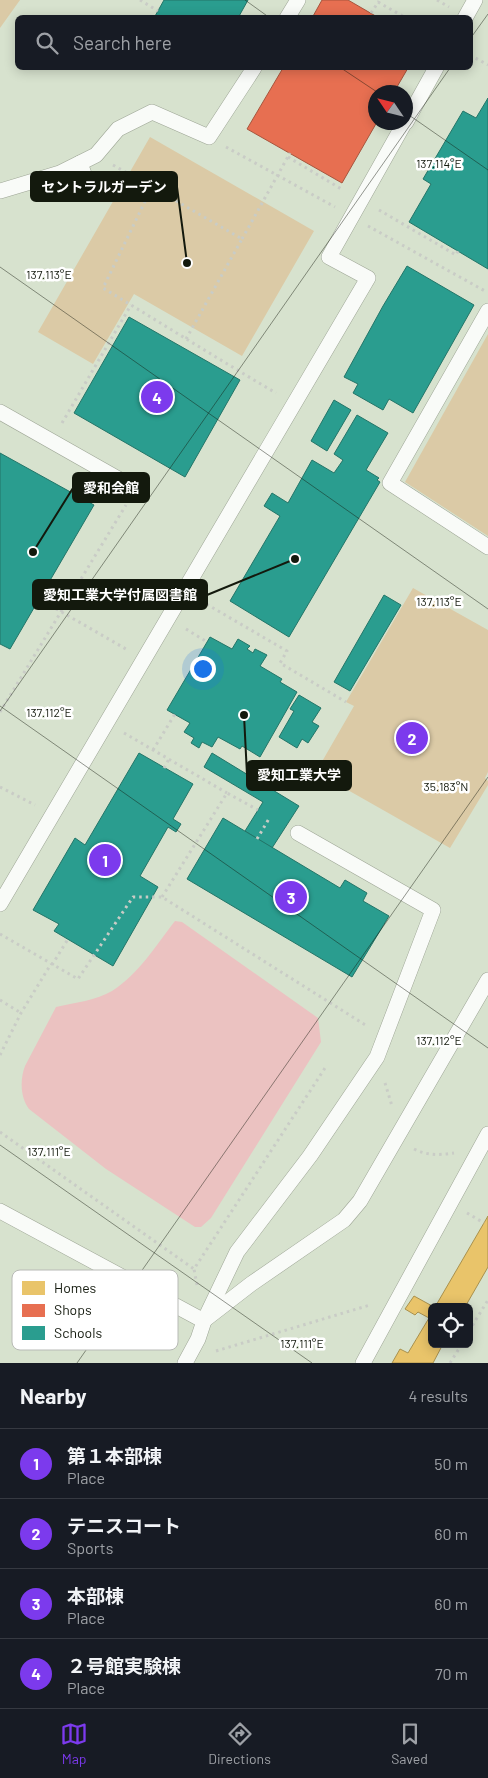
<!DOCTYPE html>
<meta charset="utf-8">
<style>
:root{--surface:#171b24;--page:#20242c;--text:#f1f3f6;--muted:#9ea1a6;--line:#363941;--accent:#7c3aed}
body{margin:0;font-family:Barlow,"Noto Sans JP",sans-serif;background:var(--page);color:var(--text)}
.controls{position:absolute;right:15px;bottom:15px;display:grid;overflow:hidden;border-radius:8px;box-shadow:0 2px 12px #0003}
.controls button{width:45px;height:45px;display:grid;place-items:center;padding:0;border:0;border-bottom:1px solid var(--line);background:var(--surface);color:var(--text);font:25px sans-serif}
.compass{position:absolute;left:368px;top:85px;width:45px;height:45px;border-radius:50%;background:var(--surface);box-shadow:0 2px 12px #0003;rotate:305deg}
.you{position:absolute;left:202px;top:668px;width:18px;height:18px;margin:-12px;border:4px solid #fff;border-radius:50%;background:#1a73e8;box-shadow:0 0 0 8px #1a73e833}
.badge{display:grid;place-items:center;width:32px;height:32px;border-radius:50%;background:var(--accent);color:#fff;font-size:16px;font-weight:700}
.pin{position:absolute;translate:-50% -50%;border:2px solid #fff;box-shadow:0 1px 5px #0006}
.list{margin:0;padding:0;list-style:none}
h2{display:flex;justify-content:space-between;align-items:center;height:65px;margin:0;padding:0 20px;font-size:21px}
h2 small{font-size:16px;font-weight:400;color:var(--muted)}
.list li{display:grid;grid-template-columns:32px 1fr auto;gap:15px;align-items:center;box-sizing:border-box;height:70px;padding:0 20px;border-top:1px solid var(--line)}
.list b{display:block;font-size:19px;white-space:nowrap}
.list p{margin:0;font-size:16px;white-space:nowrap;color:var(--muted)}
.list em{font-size:16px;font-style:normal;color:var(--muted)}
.icon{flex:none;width:28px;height:28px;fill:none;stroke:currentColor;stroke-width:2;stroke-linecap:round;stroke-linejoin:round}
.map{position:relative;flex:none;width:488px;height:1363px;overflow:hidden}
.search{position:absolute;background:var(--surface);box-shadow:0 2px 12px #0003;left:15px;right:15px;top:15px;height:55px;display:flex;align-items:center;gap:12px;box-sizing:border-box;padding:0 18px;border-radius:8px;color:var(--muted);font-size:19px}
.sheet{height:345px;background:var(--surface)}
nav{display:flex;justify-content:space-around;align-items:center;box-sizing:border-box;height:70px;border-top:1px solid var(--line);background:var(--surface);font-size:14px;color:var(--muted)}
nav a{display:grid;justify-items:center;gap:2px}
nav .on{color:var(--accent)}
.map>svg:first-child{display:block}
.green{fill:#dbcaa6}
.water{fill:#ebc2c1}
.homes{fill:#e9c46a;stroke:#a9914e}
.shops{fill:#e76f51;stroke:#a7553d}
.schools{fill:#2a9d8f;stroke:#237568}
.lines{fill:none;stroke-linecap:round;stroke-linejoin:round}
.lane-casing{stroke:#9da595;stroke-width:16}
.path{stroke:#c9ccc6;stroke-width:3;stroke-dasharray:2.5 4;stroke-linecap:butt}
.lane{stroke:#f9fbf8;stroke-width:15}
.ticks{fill:none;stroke:#13190d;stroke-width:1;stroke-opacity:0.45}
.key{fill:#fff;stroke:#b8bab6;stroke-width:1}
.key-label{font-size:14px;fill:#13190d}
.ticks-label{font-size:12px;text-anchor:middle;fill:#13190d;stroke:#fff;stroke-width:5;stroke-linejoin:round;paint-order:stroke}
.leader{fill:none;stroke:#13190d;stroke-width:2}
.callout-dot{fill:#13190d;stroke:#fff;stroke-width:2}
.callout{fill:#13190d;stroke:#13190d;stroke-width:2}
.callout-label{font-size:14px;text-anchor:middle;font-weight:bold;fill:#fff}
</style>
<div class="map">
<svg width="488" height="1363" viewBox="0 0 488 1363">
<rect width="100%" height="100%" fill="#d7e2ce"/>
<g class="green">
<path d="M0,0H20L0,28Z"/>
<path d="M150,137L314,231L242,356L134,294L93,364L38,332Z"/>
<path d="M488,334V536L405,482Z"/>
<path d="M413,588L488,630V772L485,778L488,781V785L450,848L316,772L354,706L346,702Z"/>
</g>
<path class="water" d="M175,921L182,922L318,1018L321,1042L211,1218L201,1227H195L106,1169L29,1109C20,1097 20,1079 25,1066L56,1007C74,1003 97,1000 112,991C139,974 156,945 175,921Z"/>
<g class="homes">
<path d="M488,1216V1267L465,1307H435Z"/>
<path d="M414,1296L434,1307H432V1344H443L433,1363H392L400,1349L408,1353L429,1318L418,1312L415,1315L405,1309Z"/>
</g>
<g class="shops">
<path d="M322,0H348L379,18H312Z"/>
<path d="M283,68H408L394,92H376L377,122L342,183L247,129Z"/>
</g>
<g class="schools">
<path d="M164,0H248L238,18H154Z"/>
<path d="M488,98V269L409,222L431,184L423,179L463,111L476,118Z"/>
<path d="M407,266L474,305L413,413L389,399L383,410L353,393L358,384L344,377L383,306Z"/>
<path d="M129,317L240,380L185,477L74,413Z"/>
<path d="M334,400L351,410L327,451L311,441Z"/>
<path d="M357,415L388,433L366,470L379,478L377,480L380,482L289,637L230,601L280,516L264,506L272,493L288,503L312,460L334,473L343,460L334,454Z"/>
<path d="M0,453L94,505L10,649L0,644Z"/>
<path d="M384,595L401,605L350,691L334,682Z"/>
<path d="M210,637L232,649L238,639L250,646L247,649L253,653L255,649L267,655L260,666L282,679L280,682L297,692L260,757L242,746L240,749L218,737L212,747L202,742L199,748L191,743L194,738L184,732L190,723L167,710Z"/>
<path d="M299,695L321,708L312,722L319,726L308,743L302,739L297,748L279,737L294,711L290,709Z"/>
<path d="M139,753L193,784L173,819L181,824L176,832L168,827L140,876L158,887L113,966L54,931L59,924L33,910L75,838L85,845Z"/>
<path d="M212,753L299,806L272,848L245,831L263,802L204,767Z"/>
<path d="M223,818L340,888L345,880L367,893L363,901L389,916L352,977L187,879Z"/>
</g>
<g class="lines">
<defs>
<g id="lane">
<path d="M287,18L298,0"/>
<path d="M465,18L475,0"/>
<path d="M406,122L436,68"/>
<path d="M80,163L89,188"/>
<path d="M0,191L60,173L96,155L118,129L152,112L209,137L254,68"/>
<path d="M488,311L390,483L488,547"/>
<path d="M0,412L136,489"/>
<path d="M0,904L368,278L329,257L405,122"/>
<path d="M0,1211L204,1321"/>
<path d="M207,1318L251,1284L344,1220L360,1201L488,980"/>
<path d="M185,1363L198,1339L204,1321L237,1252L310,1156L377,1057L433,910L298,833"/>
<path d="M363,1363L488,1134"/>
</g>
</defs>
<use href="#lane" class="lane-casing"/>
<g class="path">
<path d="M140,0L158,11"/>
<path d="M437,0L449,7"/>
<path d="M378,2L406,18"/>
<path d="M371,13L379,1"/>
<path d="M470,55L488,65"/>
<path d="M226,147L335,207"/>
<path d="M288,157L343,190"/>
<path d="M113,165L152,187"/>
<path d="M379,210L456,255L458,251"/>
<path d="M368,226L485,291"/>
<path d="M242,239L290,153"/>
<path d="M186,339L242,239L152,187L103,288C161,323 218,359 276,393"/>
<path d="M62,423L131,305"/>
<path d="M39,599L126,649"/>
<path d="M201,601L287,651L280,663L346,702"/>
<path d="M186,629L207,642"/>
<path d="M0,712L126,505"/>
<path d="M124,733L227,793"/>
<path d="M153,750L175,714"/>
<path d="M164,768L169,759"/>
<path d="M0,787L35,805"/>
<path d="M257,839L270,817"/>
<path d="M162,897L227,793L258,810"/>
<path d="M0,934L78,979L133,897H162L367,1026"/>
<path d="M52,965L68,939"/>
<path d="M0,1000L21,1013"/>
<path d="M0,1055L21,1013L51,964"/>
<path d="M385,1083L392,1106"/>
<path d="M0,1132L194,1269"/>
<path d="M414,1149C428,1156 440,1155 454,1153"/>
<path d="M467,1213L484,1223"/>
<path d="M197,1285L194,1269L327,1065"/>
<path d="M469,1331L488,1300"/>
<path d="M216,1351L370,1305"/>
<path d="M450,1363L462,1344"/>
</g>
<use href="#lane" class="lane"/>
</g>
<path class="ticks" d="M245,0L270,18M470,39L488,14M341,68L377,92M406,113L488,170M0,267L488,609M0,706L488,1048M0,711L450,68M0,1145L312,1363M77,1363L488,777"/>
<rect x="12" y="1270" width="166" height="80" rx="8" class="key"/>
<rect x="22" y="1281" width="23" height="14" fill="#e9c46a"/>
<rect x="22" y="1304" width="23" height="13" fill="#e76f51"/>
<rect x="22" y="1326" width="23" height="14" fill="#2a9d8f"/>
<g class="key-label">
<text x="54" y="1293">Homes</text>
<text x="54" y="1315">Shops</text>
<text x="54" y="1338">Schools</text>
</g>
<g class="ticks-label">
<text x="439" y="168">137.114°E</text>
<text x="49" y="279">137.113°E</text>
<text x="439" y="606">137.113°E</text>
<text x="49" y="717">137.112°E</text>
<text x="446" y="791">35.183°N</text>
<text x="439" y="1045">137.112°E</text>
<text x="49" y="1156">137.111°E</text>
<text x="302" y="1348">137.111°E</text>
</g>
<path class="leader" d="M187 263L177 187M33 552L73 488M295 559L207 595M244 715L247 775"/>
<g class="callout-dot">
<circle cx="187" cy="263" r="5"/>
<circle cx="33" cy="552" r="5"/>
<circle cx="295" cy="559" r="5"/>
<circle cx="244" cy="715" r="5"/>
</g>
<g class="callout">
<rect x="31" y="172" width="146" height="29" rx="5"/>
<rect x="73" y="473" width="76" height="29" rx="5"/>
<rect x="33" y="580" width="174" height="29" rx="5"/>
<rect x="247" y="761" width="104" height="29" rx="5"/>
</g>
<g class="callout-label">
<text x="104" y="192">セントラルガーデン</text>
<text x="111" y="493">愛和会館</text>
<text x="120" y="600">愛知工業大学付属図書館</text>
<text x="299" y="780">愛知工業大学</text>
</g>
</svg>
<div class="controls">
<button><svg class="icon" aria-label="locate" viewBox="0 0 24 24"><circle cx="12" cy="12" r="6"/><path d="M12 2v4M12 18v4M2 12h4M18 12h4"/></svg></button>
</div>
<svg class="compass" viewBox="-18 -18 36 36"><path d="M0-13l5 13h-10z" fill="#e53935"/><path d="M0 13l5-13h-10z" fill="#9ea1a6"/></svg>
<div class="you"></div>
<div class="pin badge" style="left:105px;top:860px">1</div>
<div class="pin badge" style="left:412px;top:738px">2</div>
<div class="pin badge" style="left:291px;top:897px">3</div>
<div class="pin badge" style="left:157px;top:397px">4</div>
<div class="search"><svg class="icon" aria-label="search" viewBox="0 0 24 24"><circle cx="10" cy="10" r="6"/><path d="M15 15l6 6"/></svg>Search here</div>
</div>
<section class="sheet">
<h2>Nearby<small>4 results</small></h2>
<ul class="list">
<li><span class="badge">1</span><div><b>第１本部棟</b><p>Place</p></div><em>50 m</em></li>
<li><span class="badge">2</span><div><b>テニスコート</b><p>Sports</p></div><em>60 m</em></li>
<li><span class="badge">3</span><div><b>本部棟</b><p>Place</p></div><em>60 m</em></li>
<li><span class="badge">4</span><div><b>２号館実験棟</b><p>Place</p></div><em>70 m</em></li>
</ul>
</section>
<nav>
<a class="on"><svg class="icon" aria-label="map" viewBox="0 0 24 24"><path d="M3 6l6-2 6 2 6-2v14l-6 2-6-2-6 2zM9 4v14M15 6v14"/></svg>Map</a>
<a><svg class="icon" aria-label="directions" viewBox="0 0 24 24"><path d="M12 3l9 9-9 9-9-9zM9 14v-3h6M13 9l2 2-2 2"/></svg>Directions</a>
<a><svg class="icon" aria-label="saved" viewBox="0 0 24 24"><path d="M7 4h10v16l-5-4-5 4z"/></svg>Saved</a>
</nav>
